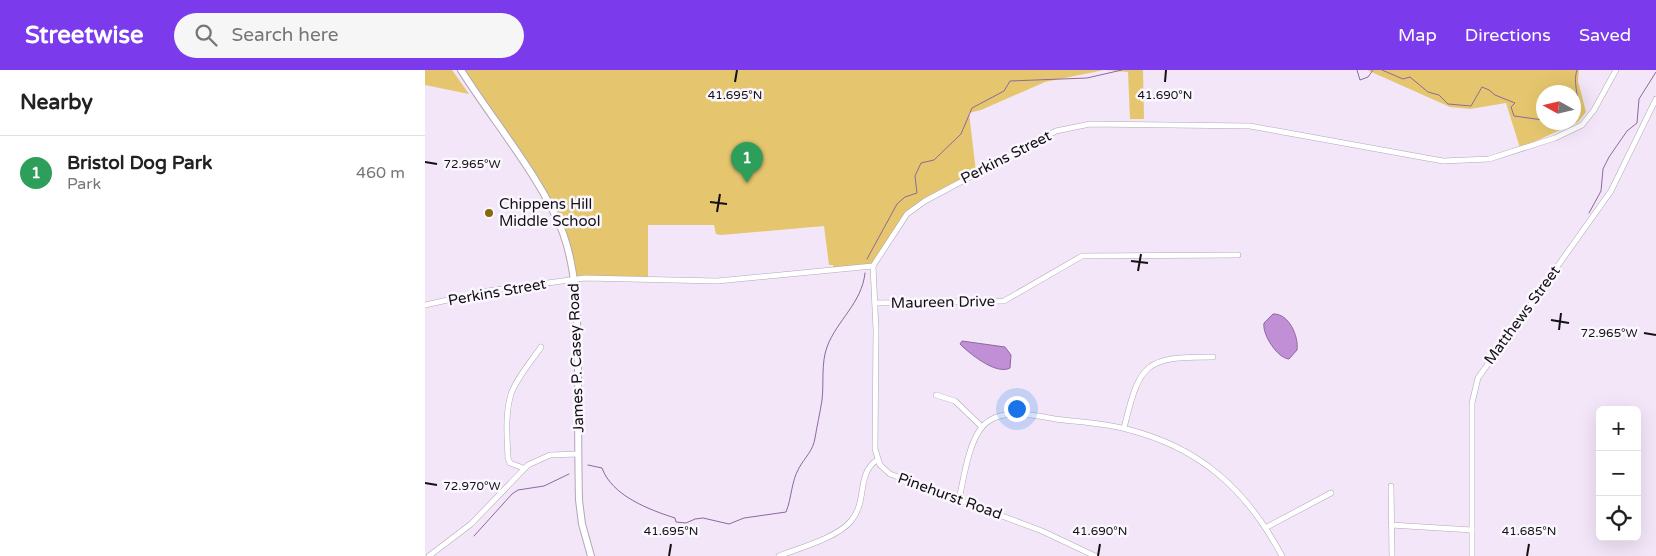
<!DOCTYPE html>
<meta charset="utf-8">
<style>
:root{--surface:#fff;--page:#f6f6f6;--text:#222;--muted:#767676;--line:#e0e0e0;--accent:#7c3aed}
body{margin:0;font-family:"Varela Round",sans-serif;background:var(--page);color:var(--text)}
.controls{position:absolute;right:15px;bottom:15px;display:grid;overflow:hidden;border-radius:8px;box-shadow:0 5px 20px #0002}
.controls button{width:45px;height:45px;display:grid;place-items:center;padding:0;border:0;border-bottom:1px solid var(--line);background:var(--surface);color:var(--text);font:25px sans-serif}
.compass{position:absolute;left:1111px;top:15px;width:45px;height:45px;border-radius:50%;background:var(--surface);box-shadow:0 5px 20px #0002;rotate:278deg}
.you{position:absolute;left:591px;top:338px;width:18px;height:18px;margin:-12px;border:4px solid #fff;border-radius:50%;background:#1a73e8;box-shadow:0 0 0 8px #1a73e833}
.badge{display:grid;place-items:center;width:32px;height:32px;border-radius:50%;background:var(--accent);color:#fff;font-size:16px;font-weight:700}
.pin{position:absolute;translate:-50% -41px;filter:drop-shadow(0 1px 2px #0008)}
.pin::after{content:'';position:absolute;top:26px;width:18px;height:15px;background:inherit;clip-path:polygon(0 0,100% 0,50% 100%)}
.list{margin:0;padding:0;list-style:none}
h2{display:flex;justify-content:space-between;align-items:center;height:65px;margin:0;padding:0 20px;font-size:21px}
h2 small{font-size:16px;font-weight:400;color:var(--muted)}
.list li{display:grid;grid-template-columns:32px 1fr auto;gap:15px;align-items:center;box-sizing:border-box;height:75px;padding:0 20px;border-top:1px solid var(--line)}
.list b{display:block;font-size:19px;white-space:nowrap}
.list p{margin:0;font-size:16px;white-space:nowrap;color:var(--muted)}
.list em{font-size:16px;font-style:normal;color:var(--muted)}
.icon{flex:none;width:28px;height:28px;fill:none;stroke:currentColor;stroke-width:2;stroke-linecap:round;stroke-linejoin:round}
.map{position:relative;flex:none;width:1231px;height:486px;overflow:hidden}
header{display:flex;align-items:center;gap:30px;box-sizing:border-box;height:70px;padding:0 25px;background:var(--accent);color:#fff}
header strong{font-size:24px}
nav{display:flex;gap:28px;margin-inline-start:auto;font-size:18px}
.search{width:350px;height:45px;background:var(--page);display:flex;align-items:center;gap:12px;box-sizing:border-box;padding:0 18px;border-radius:28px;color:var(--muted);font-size:19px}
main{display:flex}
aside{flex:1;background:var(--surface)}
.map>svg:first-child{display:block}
.green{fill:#e5c66e;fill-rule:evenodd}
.water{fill:#c18fd6;stroke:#8d699c}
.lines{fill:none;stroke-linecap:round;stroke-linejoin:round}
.stream{stroke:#8d699c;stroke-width:1}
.minor-casing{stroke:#b2a7b8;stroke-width:6}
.major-casing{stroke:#b2a7b8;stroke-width:8}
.minor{stroke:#fff;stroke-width:5}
.major{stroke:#fff;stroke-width:6}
.ticks{fill:none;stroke:#141016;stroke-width:2}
.poi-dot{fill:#866b07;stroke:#fbf7fe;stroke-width:2}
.labels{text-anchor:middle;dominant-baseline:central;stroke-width:5;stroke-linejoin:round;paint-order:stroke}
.street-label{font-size:15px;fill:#141016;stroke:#fbf7fe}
.poi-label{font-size:15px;fill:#141016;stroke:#fbf7fe;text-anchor:start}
.ticks-label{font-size:12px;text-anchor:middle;fill:#141016;stroke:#fbf7fe;stroke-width:5;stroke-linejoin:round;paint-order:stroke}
</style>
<header>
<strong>Streetwise</strong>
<div class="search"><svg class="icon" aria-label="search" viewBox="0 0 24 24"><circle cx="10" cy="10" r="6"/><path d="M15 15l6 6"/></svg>Search here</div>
<nav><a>Map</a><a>Directions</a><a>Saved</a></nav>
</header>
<main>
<aside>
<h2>Nearby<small></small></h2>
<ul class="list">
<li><span class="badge" style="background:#2e9e5b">1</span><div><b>Bristol Dog Park</b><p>Park</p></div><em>460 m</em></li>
</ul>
</aside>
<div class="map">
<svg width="1231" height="486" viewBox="0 0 1231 486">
<rect width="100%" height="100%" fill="#f2e6f8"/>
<g class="green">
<path d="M0,0H27L44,24L0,15Z"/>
<path d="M36,0H679L620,12L556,40L544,43L551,102L482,144L448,196L408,199V195H404L399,156L296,165L291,164L289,155H223V210H149C132,131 80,66 36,0Z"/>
<path d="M680,0H718L719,49H705L703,2Z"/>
<path d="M942,0H1154L1153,11L1161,42L1153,52L1095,78L1081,33L1045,39L1025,37ZM1118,22H1148V52H1118Z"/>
</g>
<g class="water">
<path d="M848,244C864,243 874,267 872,280L864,289C852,288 837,264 839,253Z"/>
<path d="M537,271L580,277L586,285L585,298C572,305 548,286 538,277L535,274Z"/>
</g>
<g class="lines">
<g class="stream">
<path d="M932,0L935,10L943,7L948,0"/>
<path d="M957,0L978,9L985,7L1003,22L1014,25L1023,34L1046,36L1057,17L1064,20L1070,25L1090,33L1086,37L1089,46L1118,50"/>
<path d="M1148,51C1160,35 1146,17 1152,0"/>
<path d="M1140,52L1143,55L1147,52"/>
<path d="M1164,143L1176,121L1178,99L1184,87L1202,61L1212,53L1214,29L1231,2"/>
<path d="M442,189L472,134L480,127L492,123L490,106L496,93L509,90L536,64L547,38L579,21L585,11L662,8L697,0"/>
<path d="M163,395L177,398C187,426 225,440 250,448L251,452L261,453L270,449L278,448L304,454L319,448L361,442C367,427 366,412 374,398C380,387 388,381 390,368C392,356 395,343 397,330C399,314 396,293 402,277C412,250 437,233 440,203"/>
<path d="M49,466L87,424L93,420L119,416L144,404"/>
</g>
<defs>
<g id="minor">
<path d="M448,196L451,260L450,379L455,395L465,404L617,461L670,486"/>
<path d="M450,233L579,231L657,186L813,185"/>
<path d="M0,235L63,221L160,208L292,211L448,196L482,144L500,131L631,61L665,54L825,56L1018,91L1064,89L1130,68L1157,55L1169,40L1191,0"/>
<path d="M511,325L530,331L557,357"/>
<path d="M699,358C715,292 720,287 788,287"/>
<path d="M98,398L85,393L83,388C82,368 80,344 86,324C92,307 106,292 116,277"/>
<path d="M966,416L967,486"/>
<path d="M534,429C539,408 543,374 557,357C574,337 608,345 630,349C653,352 678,353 701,359C775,377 822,420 857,486"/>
<path d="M966,455L1047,460"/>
<path d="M842,457L906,423"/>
<path d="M4,486L46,454L103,395L125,385L153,384"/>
<path d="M354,486C374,478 412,468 426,451C443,431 431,404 452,390"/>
<path d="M1047,486V333L1053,308L1186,121L1231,29"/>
</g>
<path id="major" d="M36,0C68,51 116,107 138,163C153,205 152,251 153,294C153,340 153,385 154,430L157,454L166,486"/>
</defs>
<use href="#minor" class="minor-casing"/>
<use href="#major" class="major-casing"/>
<use href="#minor" class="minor"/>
<use href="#major" class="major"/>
</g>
<path class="ticks" d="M310,12L312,0M740,12L741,0M0,92L12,94M285,132L302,134M292,142L295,124M706,191L723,193M713,201L716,184M1126,250L1144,253M1134,260L1136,243M1219,263L1231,265M0,413L12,415M244,486L246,474M673,486L675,474M1102,486L1104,474"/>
<circle class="poi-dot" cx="64" cy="143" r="5"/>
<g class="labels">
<g class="street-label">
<text transform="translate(581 87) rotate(-27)">Perkins Street</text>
<text transform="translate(72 222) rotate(-10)">Perkins Street</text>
<text transform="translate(518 232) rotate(-1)">Maureen Drive</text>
<text transform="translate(1097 245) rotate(-54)">Matthews Street</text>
<text transform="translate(151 288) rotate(-92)">James P. Casey Road</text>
<text transform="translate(525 426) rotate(20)">Pinehurst Road</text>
</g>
<g class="poi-label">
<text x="74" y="134">Chippens Hill<tspan x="74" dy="17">Middle School</tspan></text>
</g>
</g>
<g class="ticks-label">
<text x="310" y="29">41.695°N</text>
<text x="740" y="29">41.690°N</text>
<text x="47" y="98">72.965°W</text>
<text x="1184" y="267">72.965°W</text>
<text x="47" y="420">72.970°W</text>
<text x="246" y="465">41.695°N</text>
<text x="675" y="465">41.690°N</text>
<text x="1104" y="465">41.685°N</text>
</g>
</svg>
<div class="controls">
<button>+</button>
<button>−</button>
<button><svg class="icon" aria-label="locate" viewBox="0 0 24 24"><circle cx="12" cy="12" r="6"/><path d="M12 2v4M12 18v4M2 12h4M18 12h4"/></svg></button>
</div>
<svg class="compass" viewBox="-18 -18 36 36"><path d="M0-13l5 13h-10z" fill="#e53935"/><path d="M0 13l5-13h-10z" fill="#767676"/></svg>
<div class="you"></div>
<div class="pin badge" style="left:322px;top:113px;background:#2e9e5b">1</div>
</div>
</main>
